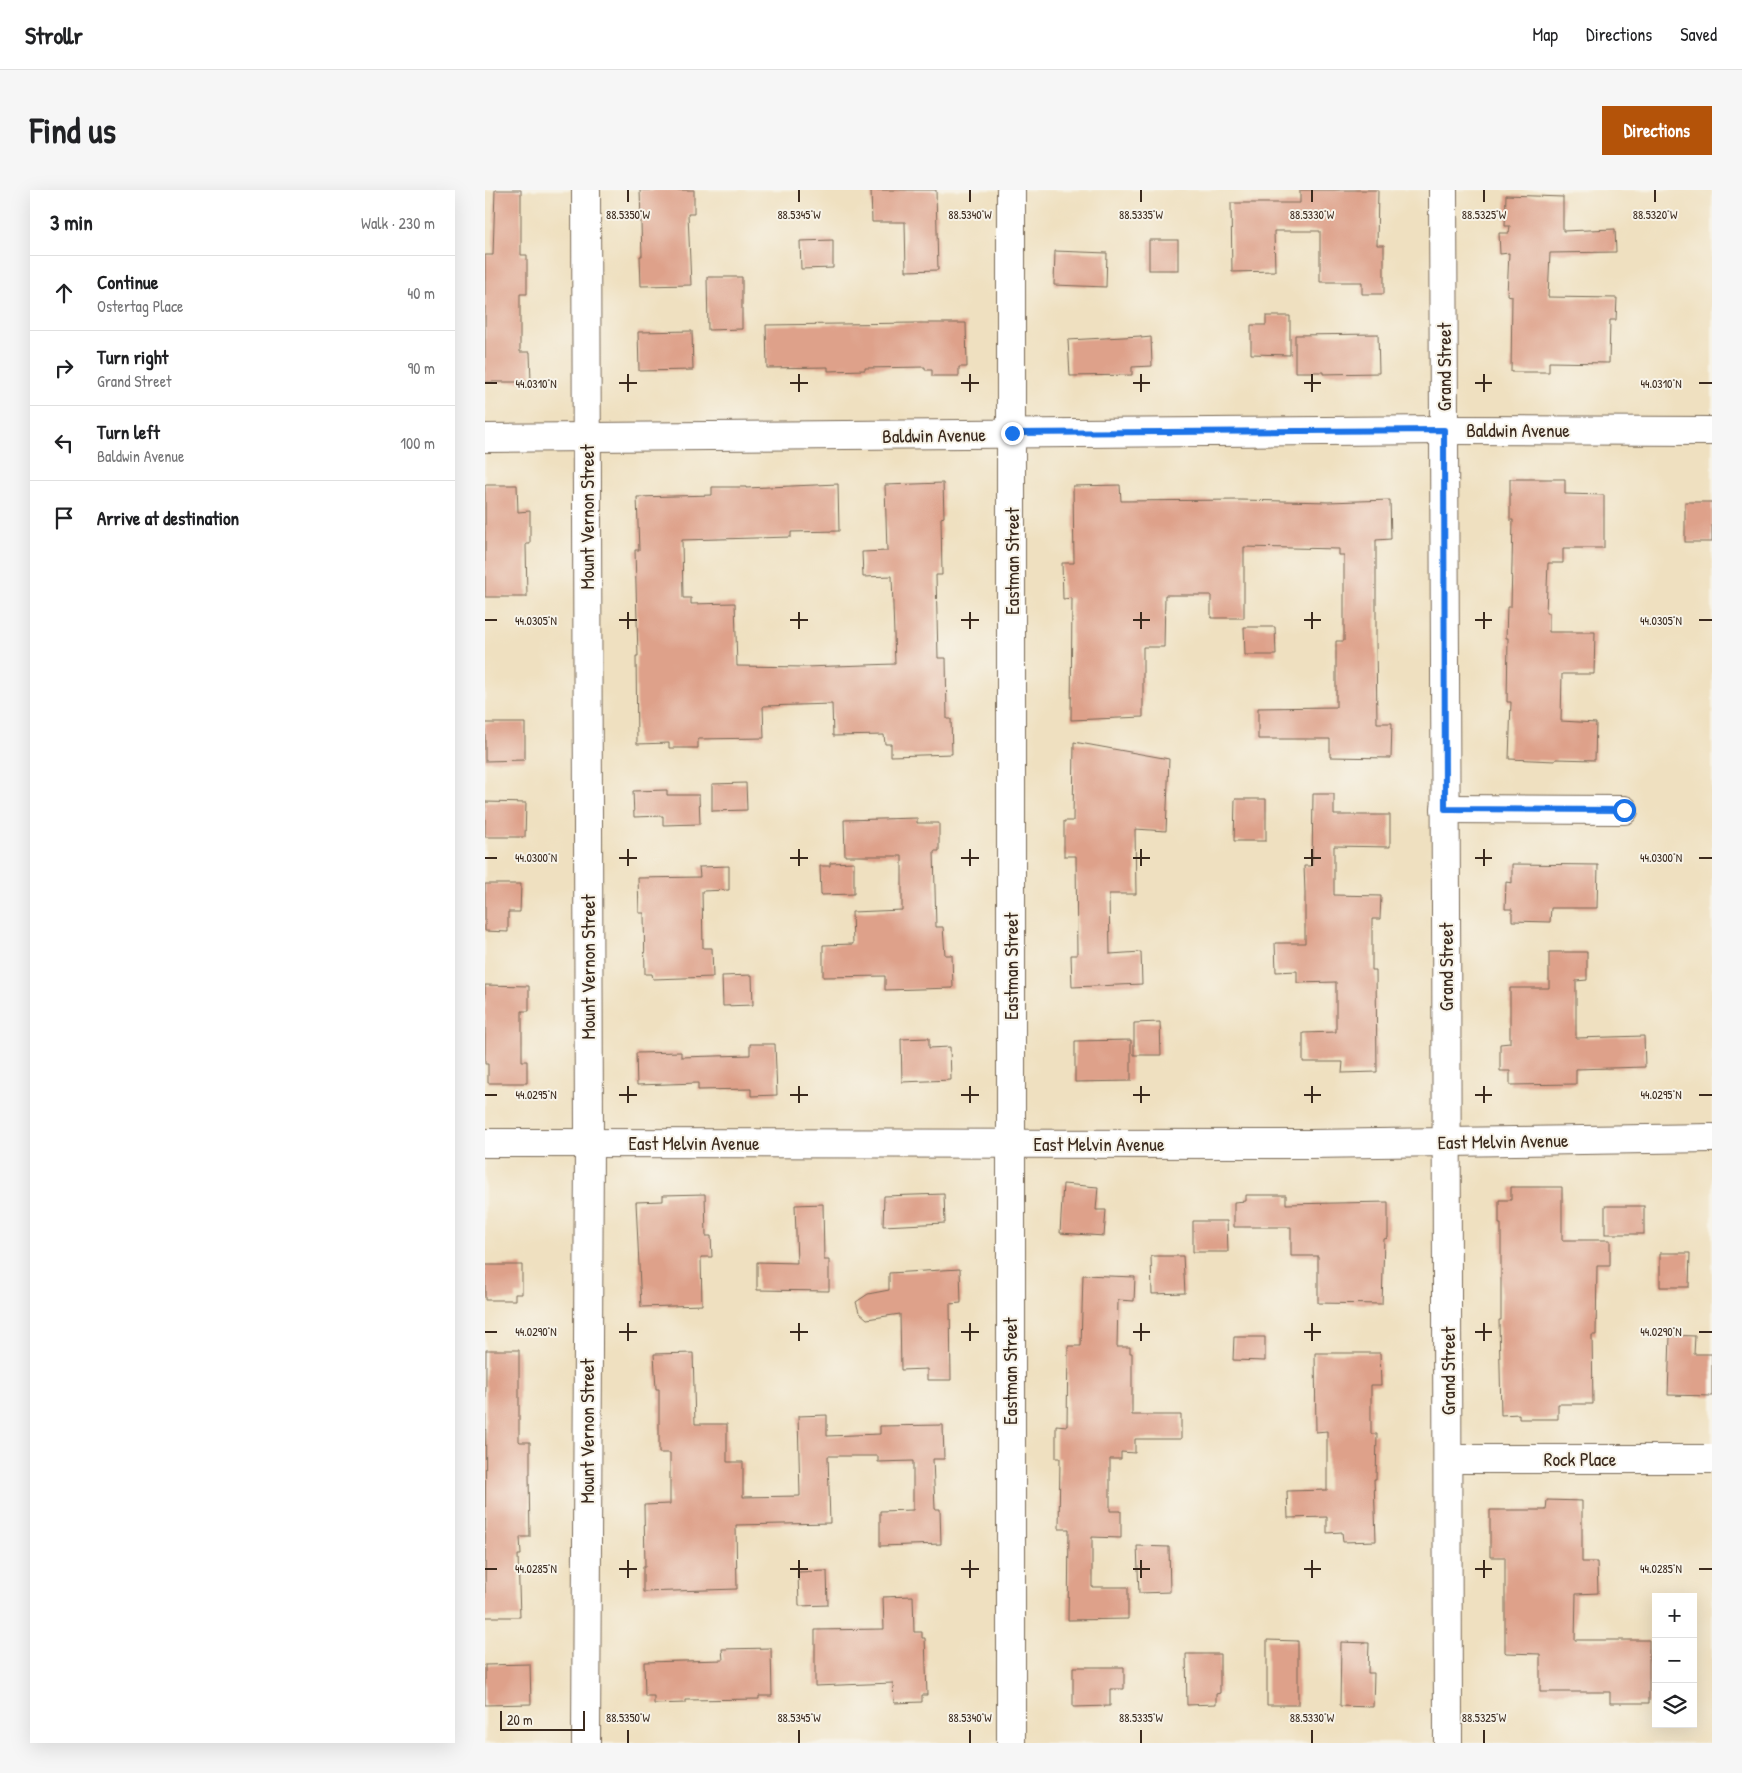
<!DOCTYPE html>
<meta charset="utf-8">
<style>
:root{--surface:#fff;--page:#f6f6f6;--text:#202124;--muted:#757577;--line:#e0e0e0;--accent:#b45309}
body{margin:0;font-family:"Patrick Hand",sans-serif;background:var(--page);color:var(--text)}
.controls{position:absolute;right:15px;bottom:15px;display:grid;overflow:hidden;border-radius:0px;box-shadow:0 5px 20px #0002}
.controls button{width:45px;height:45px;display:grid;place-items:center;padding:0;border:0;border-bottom:1px solid var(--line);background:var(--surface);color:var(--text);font:25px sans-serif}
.scale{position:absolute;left:15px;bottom:12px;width:85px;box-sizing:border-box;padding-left:5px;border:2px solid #3b2a1e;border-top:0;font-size:14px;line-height:18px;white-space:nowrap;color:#3b2a1e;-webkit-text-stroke:4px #f7f3e8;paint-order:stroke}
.stop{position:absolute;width:15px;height:15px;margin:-11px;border:4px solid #1a73e8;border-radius:50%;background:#fff}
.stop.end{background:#1a73e8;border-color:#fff;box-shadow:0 1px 5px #0008}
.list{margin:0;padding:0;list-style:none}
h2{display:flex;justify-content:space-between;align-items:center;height:65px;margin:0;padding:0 20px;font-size:21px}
h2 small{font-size:16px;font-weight:400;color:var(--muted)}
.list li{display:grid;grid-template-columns:32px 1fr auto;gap:15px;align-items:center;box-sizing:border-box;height:75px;padding:0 20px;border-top:1px solid var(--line)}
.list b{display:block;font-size:19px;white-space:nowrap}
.list p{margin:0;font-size:16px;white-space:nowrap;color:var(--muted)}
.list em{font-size:16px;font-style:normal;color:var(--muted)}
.icon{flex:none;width:28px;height:28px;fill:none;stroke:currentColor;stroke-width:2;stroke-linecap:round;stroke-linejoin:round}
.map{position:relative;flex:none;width:1227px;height:1553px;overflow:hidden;border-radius:0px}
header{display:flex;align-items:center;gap:30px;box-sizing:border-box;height:70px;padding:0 25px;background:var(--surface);border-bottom:1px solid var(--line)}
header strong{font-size:24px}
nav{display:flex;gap:28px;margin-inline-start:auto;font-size:18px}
.intro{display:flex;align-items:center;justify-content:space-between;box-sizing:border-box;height:120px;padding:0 30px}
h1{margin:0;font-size:35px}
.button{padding:12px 22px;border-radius:0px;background:var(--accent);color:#fff;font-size:18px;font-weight:700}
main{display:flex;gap:30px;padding:0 30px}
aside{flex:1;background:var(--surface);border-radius:0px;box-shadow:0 5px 20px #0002}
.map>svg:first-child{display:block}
.building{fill:#dea18a}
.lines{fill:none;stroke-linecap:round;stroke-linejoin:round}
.street-casing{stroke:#7a6a57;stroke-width:30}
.street{stroke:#fff;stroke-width:28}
.route{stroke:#1a73e8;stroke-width:6}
.ticks{fill:none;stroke:#3b2a1e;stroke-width:2}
.labels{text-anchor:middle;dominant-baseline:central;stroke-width:4;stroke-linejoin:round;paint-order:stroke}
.street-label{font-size:19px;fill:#3b2a1e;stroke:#f7f3e8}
.ticks-label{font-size:12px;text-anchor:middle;fill:#3b2a1e;stroke:#f7f3e8;stroke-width:4;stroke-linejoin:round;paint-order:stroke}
</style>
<header>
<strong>Strollr</strong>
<nav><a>Map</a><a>Directions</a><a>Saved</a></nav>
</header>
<div class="intro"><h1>Find us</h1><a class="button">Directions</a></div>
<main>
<aside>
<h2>3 min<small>Walk · 230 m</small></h2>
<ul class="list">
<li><svg class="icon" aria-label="ahead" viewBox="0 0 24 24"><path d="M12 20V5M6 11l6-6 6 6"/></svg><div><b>Continue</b><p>Ostertag Place</p></div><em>40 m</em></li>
<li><svg class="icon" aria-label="right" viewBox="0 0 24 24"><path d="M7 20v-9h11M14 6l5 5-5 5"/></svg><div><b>Turn right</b><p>Grand Street</p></div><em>90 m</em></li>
<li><svg class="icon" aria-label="left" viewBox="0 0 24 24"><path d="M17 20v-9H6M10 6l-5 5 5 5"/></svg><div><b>Turn left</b><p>Baldwin Avenue</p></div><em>100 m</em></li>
<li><svg class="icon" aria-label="arrive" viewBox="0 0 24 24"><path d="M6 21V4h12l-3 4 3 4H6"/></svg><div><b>Arrive at destination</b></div></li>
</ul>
</aside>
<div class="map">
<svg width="1227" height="1553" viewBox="0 0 1227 1553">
<rect width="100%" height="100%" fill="#f7f3e8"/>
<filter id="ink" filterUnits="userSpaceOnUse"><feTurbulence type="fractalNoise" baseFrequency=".02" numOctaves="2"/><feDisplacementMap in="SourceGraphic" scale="10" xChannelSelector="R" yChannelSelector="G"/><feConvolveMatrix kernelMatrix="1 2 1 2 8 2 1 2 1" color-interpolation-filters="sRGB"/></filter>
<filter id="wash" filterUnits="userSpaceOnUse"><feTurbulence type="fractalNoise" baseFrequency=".0096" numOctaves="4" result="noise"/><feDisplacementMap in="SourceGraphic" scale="20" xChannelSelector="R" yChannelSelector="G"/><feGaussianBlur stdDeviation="1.12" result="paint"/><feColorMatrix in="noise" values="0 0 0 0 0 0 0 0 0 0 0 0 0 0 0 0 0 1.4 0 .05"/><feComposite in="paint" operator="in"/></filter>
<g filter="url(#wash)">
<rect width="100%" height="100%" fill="#efe0c0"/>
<g id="blocks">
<g class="building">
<path d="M10,0H36V65H42V104H35V162H45L46,192H0V65H8Z"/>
<path d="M155,0H209V24H203L206,95L156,96L155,66H157Z"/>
<path d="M386,0H451L453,80L421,81L420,32H387Z"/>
<path d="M815,0H893L892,55H899V104H877V92H835V41H789L790,81L747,82L746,13H815Z"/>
<path d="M1021,5L1078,7V41L1130,39L1131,62L1065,63L1063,107L1132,108L1131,130H1125L1124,173L1064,172V182H1026L1027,106L1022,105L1024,63L1015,64L1014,43H1024L1025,36H1020Z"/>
<path d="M348,50V78L316,79L315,51Z"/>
<rect x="664" y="50" width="29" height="30"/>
<path d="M570,61L622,63L621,97L569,95Z"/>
<path d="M222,87H257V139L223,140Z"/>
<path d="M781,126H805V165L766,164V135H781Z"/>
<path d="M430,133H481L482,177H474V186H447V180H440V177L380,178V180L343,181V177L282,178L281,135Z"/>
<path d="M207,141L208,180L154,181L153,142Z"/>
<path d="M893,144L894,183L838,184V182H810V145Z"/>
<path d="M656,146V148L666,147L667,176L647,177V185L585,186L583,150Z"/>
<path d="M1025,289H1080V304L1119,305V358H1078V373H1063L1061,423H1064V442H1110L1109,484H1077L1076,531L1111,533L1110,570L1071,569L1070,571L1024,569L1026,512H1022L1023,448H1021L1022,417H1026L1028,330H1025Z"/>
<path d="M458,293L459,327L456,328L457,385H451L453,468H461L462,529H466L467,564L406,566V554H400L399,545L348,546L347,514L278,516L279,548L213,549V558H184V553L152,554L151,466H153L150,360H154L152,307L227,305V297H261V298L353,294L354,341L306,342V347L197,350L198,408H206V414L250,413L252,476L320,477L410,474L407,386L378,387L377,362L402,361L400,295Z"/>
<path d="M0,295H32L33,322L45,321V354H41L42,407H0Z"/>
<path d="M635,295L636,311L755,310L843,312L905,310L906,349L891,350V451L892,533H907L906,568L845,567V549H773V518L851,517V451H859V365H854V359L759,357V428H726V405H680L679,457H658V527L586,530L587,408L578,409L577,373H589L588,296Z"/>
<rect x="1200" y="312" width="27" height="40"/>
<path d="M759,437H790L791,465H760Z"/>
<path d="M0,533H40V570L0,571Z"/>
<path d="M589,552L684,569L681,641L650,639L651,704H624L625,764L656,762L657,794L587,797L586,765H592L591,666H579V631H588Z"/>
<path d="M261,593L262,620L227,621V594Z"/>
<path d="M182,600V605H214L215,634L178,635V626L149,627L148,601Z"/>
<path d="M828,604H849V625H905V657L849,656V705L896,706L895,729H887V780H891L892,882L857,883L858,872H818V843L851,842V792L812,793V781L791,782L790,753H820V703L819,676H827Z"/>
<path d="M750,609H781V651H749Z"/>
<path d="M0,612L41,613L40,647H0Z"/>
<path d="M432,628V633H454V661H449L451,737H458L460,765H467L468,798L400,800V786L338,787V755L368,754L367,722L417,720V666H360L359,630Z"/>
<path d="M369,672V704L336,705L335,676H345V673Z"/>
<path d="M1027,674L1113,675L1112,718H1066L1065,732L1027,731V719H1020L1021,692L1027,693Z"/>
<path d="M244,676V700L217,701L218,758H227L228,787L168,789L167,784H160L159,723H154L153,688L215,687L214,677Z"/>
<path d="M0,694H36L35,722H23V742L0,741Z"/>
<path d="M1064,762H1102V790L1091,791V848L1159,846L1160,877L1091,879V894L1025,895V881H1015V854L1025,853V798H1064Z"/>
<path d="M267,785L268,815L238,816L237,786Z"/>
<path d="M0,795L44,796V821H37V871H42V893H3V874H0Z"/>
<path d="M675,832L676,865H649V833Z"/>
<path d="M444,848V858L465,857L466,890L417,892L416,849Z"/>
<path d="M646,850V891L590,892V851Z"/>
<path d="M265,854H290L292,905L266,906V899L213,900V893L152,895L151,863L196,862V867L265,865Z"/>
<path d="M578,994L613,997L611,1020H621L619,1046L575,1043Z"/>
<path d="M1026,997H1077V1050H1125V1076H1112L1111,1145H1107L1108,1214H1073V1229H1034V1224L1016,1225L1014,1130H1016V1034H1014V1010H1026Z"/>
<path d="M220,1004L221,1046H226L227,1067H216L217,1115L156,1117L151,1012L178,1011V1005Z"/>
<path d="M459,1004L460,1033L398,1036L399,1006Z"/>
<path d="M761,1005H801V1014L903,1012V1048L899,1049L897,1114L833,1113V1066H806V1037H749V1012L761,1011Z"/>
<path d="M338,1014L339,1070H344V1101L272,1100V1072L312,1073L310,1015Z"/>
<rect x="1120" y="1016" width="39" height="28"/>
<path d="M708,1031H742L743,1062H708Z"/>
<path d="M1175,1063H1205L1204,1097H1175Z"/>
<path d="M666,1066H698L700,1103L667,1104Z"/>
<path d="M0,1075H37V1104H30V1110H0Z"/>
<path d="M475,1079L476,1113L465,1114L466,1190H442V1179L416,1180L415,1124L382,1129L374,1122L371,1112L383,1104L404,1100V1083Z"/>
<path d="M598,1085L650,1087L649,1111L633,1110L632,1157H645V1163H647V1225H696V1249H650V1263L636,1262V1269H625V1321H636V1348L607,1347V1397H643V1429L583,1430L584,1339H574L575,1268H571V1235L582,1236L583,1156H596Z"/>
<path d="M1185,1145L1210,1146L1209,1164H1227V1206L1183,1205Z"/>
<path d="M749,1147H780V1171L748,1170Z"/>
<path d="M1,1160H34V1251L35,1252H45V1284H44L45,1347H35L36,1365H33L35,1427H0Z"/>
<path d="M208,1163L210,1234H242V1272H258V1307L315,1306L313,1226L342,1225V1246L395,1244V1236L458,1235L459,1269H448L450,1319H455L456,1354L395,1356V1321L428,1320V1271L393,1272V1266H343L345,1333L251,1335L252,1399L158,1402V1377H160L159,1315L185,1314V1263H174V1199H171L169,1164Z"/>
<path d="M830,1163H895L896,1195H886V1244H892L891,1289H889L891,1351L858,1352L857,1342L842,1343V1327L803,1328L802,1301L842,1300V1241L831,1242Z"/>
<path d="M1062,1310L1097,1311V1372H1112L1113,1403L1091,1404L1090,1450H1164V1513H1125V1502H1055V1464L1021,1463L1020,1462V1367H1005V1320H1061Z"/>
<path d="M652,1356L684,1357L685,1402L654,1403Z"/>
<path d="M342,1381L343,1415L314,1416L313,1382Z"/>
<path d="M428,1406L429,1442H437V1448H440L442,1505H437V1512L409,1513L408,1493L330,1496V1440L399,1439L398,1407Z"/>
<path d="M782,1450L813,1451V1515H782Z"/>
<path d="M856,1452L884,1453L883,1483H889L888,1517L855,1516Z"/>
<path d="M286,1458L287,1506H274V1509L201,1510V1513L169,1514V1506H160L159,1472L238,1470L237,1459Z"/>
<path d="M701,1464H735V1503L731,1504V1514L702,1515Z"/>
<path d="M45,1474L46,1514L0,1515V1475Z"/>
<path d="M588,1477H639V1499H625V1516L588,1517Z"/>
</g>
</g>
</g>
<g filter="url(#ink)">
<use href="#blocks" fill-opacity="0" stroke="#7a6a57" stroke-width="1"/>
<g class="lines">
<defs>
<g id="street">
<path d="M958,0C960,518 963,1035 963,1553"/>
<path d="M0,248L959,240L1227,241"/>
<path d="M960,619L1139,620"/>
<path d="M0,953L825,954L1227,948"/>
<path d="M964,1269H1227"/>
<path d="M101,1553L104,953L101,0"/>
<path d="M526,1553V0"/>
</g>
</defs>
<use href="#street" class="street-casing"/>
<use href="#street" class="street"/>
</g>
</g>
<g class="lines" filter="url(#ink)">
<path class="route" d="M527,243L959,240L960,619L1139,620"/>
</g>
<path class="ticks" d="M143,0V12M314,0V12M485,0V12M656,0V12M827,0V12M999,0V12M1170,0V12M143,184V202M314,184V202M485,184V202M656,184V202M827,184V202M999,184V202M0,193H12M134,193H152M305,193H323M476,193H494M648,193H665M819,193H836M990,193H1007M1214,193H1227M143,422V439M314,422V439M485,422V439M656,422V439M827,422V439M999,422V439M0,430H12M134,430H152M305,430H323M476,430H494M648,430H665M819,430H836M990,430H1007M1214,430H1227M143,659V676M314,659V676M485,659V676M656,659V676M827,659V676M999,659V676M0,668H12M134,668H152M305,668H323M476,668H494M648,668H665M819,668H836M990,668H1007M1214,668H1227M143,896V913M314,896V913M485,896V913M656,896V913M827,896V913M999,896V913M0,905H12M134,905H152M305,905H323M476,905H494M648,905H665M819,905H836M990,905H1007M1214,905H1227M143,1133V1151M314,1133V1151M485,1133V1151M656,1133V1151M827,1133V1151M999,1133V1151M0,1142H12M134,1142H152M305,1142H323M476,1142H494M648,1142H665M819,1142H836M990,1142H1007M1214,1142H1227M143,1370V1388M314,1370V1388M485,1370V1388M656,1370V1388M827,1370V1388M999,1370V1388M0,1379H12M134,1379H152M305,1379H323M476,1379H494M648,1379H665M819,1379H836M990,1379H1007M1214,1379H1227M143,1540V1553M314,1540V1553M485,1540V1553M656,1540V1553M827,1540V1553M999,1540V1553"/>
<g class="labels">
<g class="street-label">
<text transform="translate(959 177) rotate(-90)">Grand Street</text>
<text x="1033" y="240">Baldwin Avenue</text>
<text transform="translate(449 245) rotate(-1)">Baldwin Avenue</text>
<text transform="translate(102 327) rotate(-90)">Mount Vernon Street</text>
<text transform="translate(527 371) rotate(-90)">Eastman Street</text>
<text transform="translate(526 776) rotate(-90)">Eastman Street</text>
<text transform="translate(103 777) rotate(-90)">Mount Vernon Street</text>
<text transform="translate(961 777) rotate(-90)">Grand Street</text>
<text transform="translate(1018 951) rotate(-1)">East Melvin Avenue</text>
<text x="209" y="953">East Melvin Avenue</text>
<text x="614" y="954">East Melvin Avenue</text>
<text transform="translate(525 1181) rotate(-90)">Eastman Street</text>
<text transform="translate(963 1181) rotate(-90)">Grand Street</text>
<text transform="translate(102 1241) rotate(-90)">Mount Vernon Street</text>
<text x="1095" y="1269">Rock Place</text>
</g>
</g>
<g class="ticks-label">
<text x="143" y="29">88.5350°W</text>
<text x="314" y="29">88.5345°W</text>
<text x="485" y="29">88.5340°W</text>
<text x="656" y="29">88.5335°W</text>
<text x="827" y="29">88.5330°W</text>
<text x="999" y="29">88.5325°W</text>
<text x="1170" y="29">88.5320°W</text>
<text x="51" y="198">44.0310°N</text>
<text x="1176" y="198">44.0310°N</text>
<text x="51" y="435">44.0305°N</text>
<text x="1176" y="435">44.0305°N</text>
<text x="51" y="672">44.0300°N</text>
<text x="1176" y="672">44.0300°N</text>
<text x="51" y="909">44.0295°N</text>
<text x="1176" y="909">44.0295°N</text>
<text x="51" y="1146">44.0290°N</text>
<text x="1176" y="1146">44.0290°N</text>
<text x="51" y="1383">44.0285°N</text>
<text x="1176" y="1383">44.0285°N</text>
<text x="143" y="1532">88.5350°W</text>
<text x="314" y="1532">88.5345°W</text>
<text x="485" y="1532">88.5340°W</text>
<text x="656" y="1532">88.5335°W</text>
<text x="827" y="1532">88.5330°W</text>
<text x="999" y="1532">88.5325°W</text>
</g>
</svg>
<div class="controls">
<button>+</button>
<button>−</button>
<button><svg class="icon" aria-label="layers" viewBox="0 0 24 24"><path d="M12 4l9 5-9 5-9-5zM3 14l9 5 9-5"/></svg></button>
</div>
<div class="scale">20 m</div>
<div class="stop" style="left:1139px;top:620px"></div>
<div class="stop end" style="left:527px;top:243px"></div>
</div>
</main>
